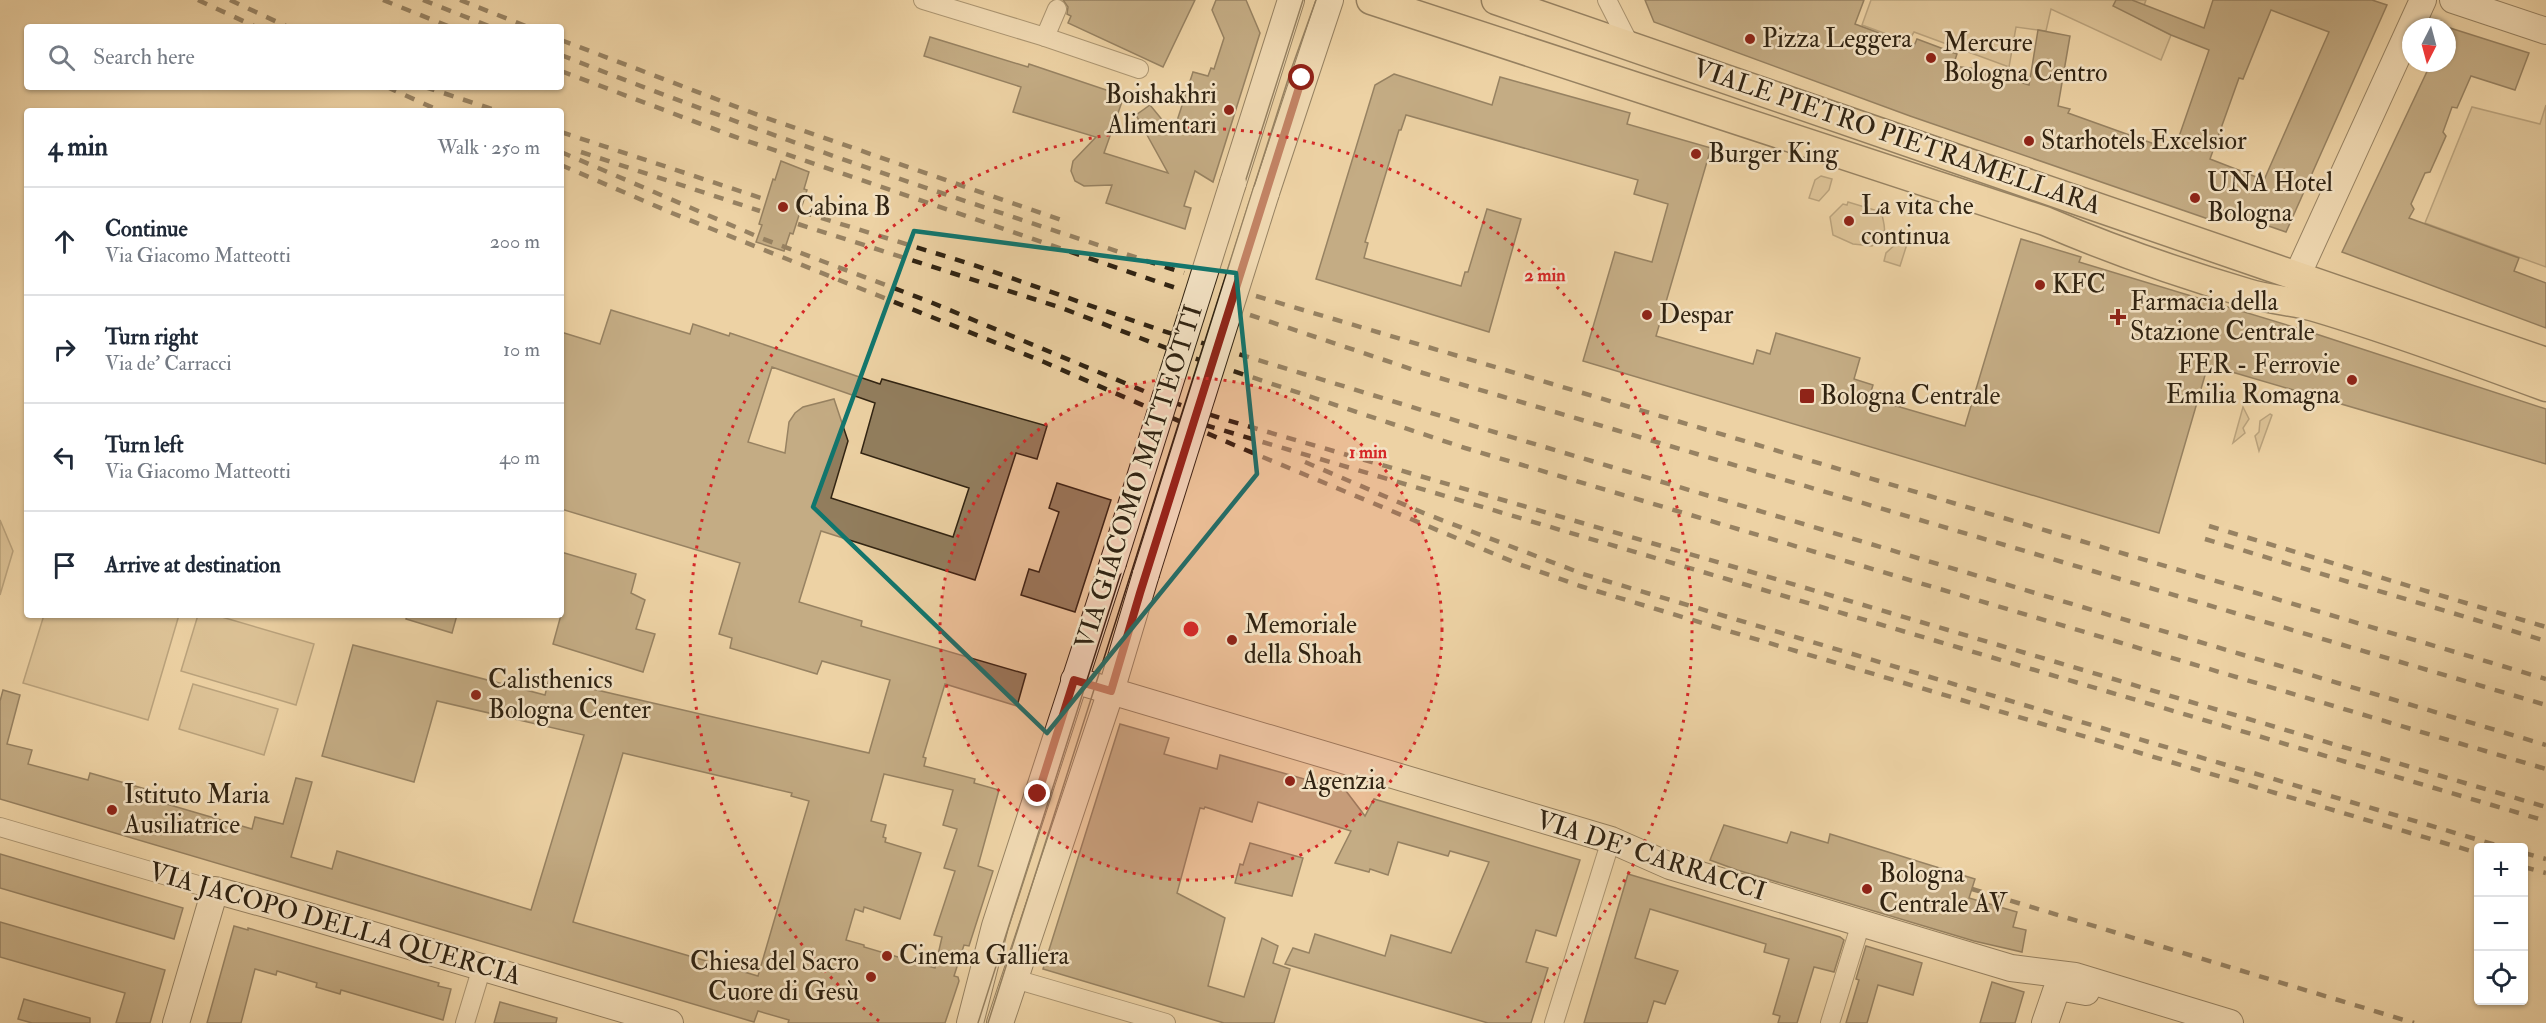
<!DOCTYPE html>
<meta charset="utf-8">
<style>
:root{--surface:#fff;--page:#f6f6f7;--text:#1f2937;--muted:#747a83;--line:#e0e1e3}
body{margin:0;font-family:"IM FELL Double Pica",serif;background:var(--page);color:var(--text)}
.controls{position:absolute;right:18px;bottom:18px;display:grid;overflow:hidden;border-radius:6px;box-shadow:0 2px 4px #0004}
.controls button{width:54px;height:54px;display:grid;place-items:center;padding:0;border:0;border-bottom:2px solid var(--line);background:var(--surface);color:var(--text);font:30px sans-serif}
.compass{position:absolute;left:2402px;top:18px;width:54px;height:54px;border-radius:50%;background:var(--surface);box-shadow:0 2px 4px #0004;rotate:186deg}
.stop{position:absolute;width:18px;height:18px;margin:-14px;border:4px solid #8f2418;border-radius:50%;background:#fff}
.stop.end{background:#8f2418;border-color:#fff;box-shadow:0 2px 6px #0008}
.list{margin:0;padding:0;list-style:none}
h2{display:flex;justify-content:space-between;align-items:center;height:78px;margin:0;padding:0 24px;font-size:26px}
h2 small{font-size:20px;font-weight:400;color:var(--muted)}
.list li{display:grid;grid-template-columns:39px 1fr auto;gap:18px;align-items:center;box-sizing:border-box;height:108px;padding:0 24px;border-top:2px solid var(--line)}
.list b{display:block;font-size:22px;white-space:nowrap}
.list p{margin:0;font-size:20px;white-space:nowrap;color:var(--muted)}
.list em{font-size:20px;font-style:normal;color:var(--muted)}
.icon{flex:none;width:33px;height:33px;fill:none;stroke:currentColor;stroke-width:2;stroke-linecap:round;stroke-linejoin:round}
.map{position:relative;flex:none;width:2546px;height:1023px;overflow:hidden}
.search{position:absolute;background:var(--surface);box-shadow:0 2px 4px #0004;left:24px;top:24px;width:540px;height:66px;display:flex;align-items:center;gap:15px;box-sizing:border-box;padding:0 21px;border-radius:6px;color:var(--muted);font-size:22px}
.panel{position:absolute;background:var(--surface);box-shadow:0 2px 4px #0004;left:24px;top:108px;width:540px;height:510px;border-radius:6px}
.map>svg:first-child{display:block}
.green{fill:#cdb48b;stroke:#7e6c4e;stroke-width:1.5}
.building{fill:#927e5e;stroke:#302312;stroke-width:1.5;fill-rule:evenodd}
.lines{fill:none;stroke-linecap:round;stroke-linejoin:round}
.street-casing{stroke:#5f4f36;stroke-width:20}
.secondary-casing{stroke:#302312;stroke-width:28}
.primary-casing{stroke:#302312;stroke-width:31}
.street{stroke:#f3e2c4;stroke-width:18}
.secondary{stroke:#f3e2c4;stroke-width:26}
.primary{stroke:#edd2a4;stroke-width:28}
.tram{stroke:#302312;stroke-width:1.5}
.rail{stroke:#302312;stroke-width:4.5;stroke-dasharray:10 10;stroke-linecap:butt}
.secondary-bridge-casing{stroke:#302312;stroke-width:28;stroke-linecap:butt}
.secondary-bridge{stroke:#f3e2c4;stroke-width:26}
.route{stroke:#8f2418;stroke-width:8}
.marked{fill:none;stroke:#0f766e;stroke-width:4.5;stroke-linejoin:round}
.ring{fill:none;stroke:#d62828;stroke-width:3;stroke-dasharray:3 6}
.poi-dot{fill:#8f2418;stroke:#f3e2c4;stroke-width:2}
.labels{text-anchor:middle;dominant-baseline:central;stroke-width:5;stroke-linejoin:round;paint-order:stroke}
.poi-label{font-size:26px;fill:#302312;stroke:#f3e2c4;text-anchor:start}
.street-label{font-size:26px;fill:#302312;stroke:#f3e2c4}
.centre{fill:#d62828;stroke:#f3e2c4;stroke-width:3}
.ring-label{font-size:18px;text-anchor:middle;font-weight:bold;fill:#d62828;stroke:#f3e2c4;stroke-width:5;stroke-linejoin:round;paint-order:stroke}
</style>
<div class="map">
<svg width="2546" height="1023" viewBox="0 0 2546 1023">
<rect width="100%" height="100%" fill="#edd2a4"/>
<filter id="stains"><feTurbulence type="fractalNoise" baseFrequency=".00333" numOctaves="4"/><feColorMatrix values="0 0 0 0 .2 0 0 0 0 .09 0 0 0 0 .02 0 0 0 .5 -.17"/></filter>
<radialGradient id="worn" r=".72"><stop offset=".6" stop-color="#630" stop-opacity="0"/><stop offset="1" stop-color="#630" stop-opacity=".3"/></radialGradient>
<g class="green">
<path d="M1871,0H2146L2139,19L2171,35L2161,60L2051,9L2046,31L2016,27L2009,67L1914,32L1908,42L1862,25Z"/>
<path d="M2546,105V267L2425,223L2472,107L2540,124Z"/>
<path d="M1821,176L1832,179L1829,190L1819,201L1809,198L1815,180Z"/>
<path d="M1848,202L1878,211V214L1882,215C1887,235 1885,232 1872,246L1853,244L1833,235L1830,217L1843,204L1847,205Z"/>
<path d="M1898,242L1907,244L1900,266L1884,261L1886,253Z"/>
<path d="M2243,407L2249,419L2243,428L2245,433L2233,443Z"/>
<path d="M2270,414L2272,415L2259,451L2255,436L2259,432L2260,421Z"/>
<path d="M0,520L13,551L0,595Z"/>
<path d="M44,615H179L148,720L23,683Z"/>
<path d="M198,615H215L314,644L296,705L181,671Z"/>
<path d="M193,684L278,709L264,755L179,729Z"/>
</g>
<g class="building">
<path d="M1063,0H1195L1163,67L1068,23L1071,16L1067,14L1068,7Z"/>
<path d="M1216,0H1246L1260,33L1213,182L1195,171L1184,206L1191,208L1185,229L1106,203L1112,185L1084,186L1075,181L1071,171L1073,161L1096,137L1013,112L1021,87L924,56L930,37L1028,67L1029,64L1124,96L1104,153L1168,173L1136,115L1150,105L1173,133L1193,72L1208,76L1211,68L1214,69L1224,38L1212,10Z"/>
<path d="M1645,0H1864L1855,24L1914,46L1917,39L1957,54L1953,66L1978,69L2029,85L2038,30L2070,36L2058,106L2070,109L2068,113L2174,151L2209,50L2171,35L2113,6L2116,0H2132L2204,28L2213,0H2372L2387,5L2286,232L2222,210L2217,222L1910,116L1654,22ZM2271,10L2329,32L2264,180L2210,159L2239,78L2243,79Z"/>
<path d="M2447,27L2529,53L2515,90L2471,76L2457,108L2452,107L2443,132L2446,136L2430,172L2425,173L2411,204L2414,209L2409,218L2519,258L2514,271L2546,283V328L2342,252L2431,63H2447Z"/>
<path d="M1394,74L1492,105L1500,77L1630,113L1627,124L1711,148L1656,336L1753,364L1757,350L1770,354L1776,333L1860,358L1854,379L1873,385L1869,398L1965,426L2021,239L2081,257L2079,262L2310,332L2546,409V464L2208,365L2159,533L1583,361L1615,252L1652,262L1668,204L1634,194L1638,180L1406,115L1401,130H1399L1365,242L1368,243L1364,258L1461,286L1465,272H1468L1487,209L1521,219L1489,332L1316,279L1375,85Z"/>
<path d="M781,161L809,172L804,189L807,190L793,234L790,233L784,251L756,242L762,225L759,224L773,179L775,180Z"/>
<path d="M611,310L690,334L693,324L729,336L730,333L880,384L882,379L1047,426L1037,459L1016,453L975,580L821,531L799,602L862,621L861,626L1026,674L1017,706L945,684L923,757L926,758L924,766L975,779L974,783L999,790L978,866L993,871L969,946L964,945L954,976L958,977L959,981L945,1023H788L789,1020L758,1011L754,1022L0,799V701L3,690L20,695L7,744L32,750L28,764L88,780L90,773L149,790L146,798L252,829L255,817L283,824L296,778L312,782L291,857L332,869L337,851L531,910L584,735L437,701L414,782L322,756L353,645L545,695L549,679L869,753L890,680L822,661L817,674L730,648L732,638L719,634L740,563L561,509V332L600,344ZM772,367L875,403L861,453L969,488L953,537L831,498L848,441L834,399L803,407L795,413L789,422L785,453L748,442ZM623,753L792,793L791,796L809,801L758,976L573,922ZM884,774L953,790L943,825L957,829L944,868L955,871L934,935L942,937L935,968L864,947V945L846,940L855,909L863,912L864,907L900,919L921,853L885,842L886,838L883,837L886,825L871,821Z"/>
<path d="M1057,483L1111,500L1075,612L1021,595L1029,569L1039,572L1059,512L1049,508Z"/>
<path d="M561,552L636,574L631,593L645,600L636,629L655,634L643,672L553,644L561,615Z"/>
<path d="M407,615H457L452,633L406,619Z"/>
<path d="M1120,724L1169,738L1164,754L1217,769L1220,755L1346,791L1365,816L1374,799L1580,860L1556,936L1536,930L1526,962L1548,968L1531,1023H1488L1285,964L1293,948L1309,953L1315,934L1385,956L1391,935L1451,953L1489,862L1450,851L1448,856L1398,842L1388,875L1370,869L1369,872L1335,863L1351,831L1258,802L1252,822L1205,807L1204,809L1200,808L1177,893L1225,918L1208,986L1244,997L1262,938L1278,946L1273,963L1290,969L1274,1023H1224L1043,969Z"/>
<path d="M1724,825L1787,843L1791,832L1828,843L1830,834L1975,879L1969,898L2017,912L2013,927L2026,930L2022,952L1974,941L1737,870L1710,860Z"/>
<path d="M1250,843L1303,858L1292,896L1235,883L1240,864L1243,865Z"/>
<path d="M0,854L183,908L174,939L0,888Z"/>
<path d="M1628,874L1840,937L1844,940L1834,972L1814,967L1797,1023H1778L1780,1016L1773,1014L1789,959L1764,952L1766,944L1650,909L1635,958L1678,971L1665,1004L1654,1001L1647,1023H1584Z"/>
<path d="M0,922L165,970L150,1023H116L125,993L0,957Z"/>
<path d="M234,926L248,930V928L439,983L438,986L451,989L443,1020L341,990L340,994L316,987L317,983L277,971L276,975L255,969L241,1023H207Z"/>
<path d="M1866,946L1922,963L1913,995L1878,985L1867,1023H1846L1859,980L1856,979Z"/>
<path d="M1992,982L2024,992L2015,1023H1980Z"/>
<path d="M24,999L90,1018V1023H32L18,1019Z"/>
<path d="M500,1002L557,1018L556,1023H494Z"/>
</g>
<g class="lines">
<defs>
<g id="street">
<path d="M923,0L1045,37L1139,69"/>
<path d="M1607,0L1630,45"/>
<path d="M1045,37L1057,9"/>
<path d="M0,827L215,890"/>
<path d="M1015,979L1166,1023"/>
<path d="M465,1023L482,967"/>
<path d="M1554,1023L1611,840"/>
<path d="M1830,1023L1861,923"/>
</g>
<g id="secondary">
<path d="M2453,0L2546,31"/>
<path d="M1233,183L1291,0"/>
<path d="M1266,193L1330,0"/>
<path d="M2297,276L2423,0"/>
<path d="M1074,680L1611,840L1670,866L2011,968L2075,976L2230,1023"/>
<path d="M176,1023L215,890L305,915L670,1023"/>
<path d="M970,1023L995,926L1113,563"/>
<path d="M1000,1023L1111,691L1146,574"/>
<path d="M2045,1023L2056,991L2064,988L2086,992"/>
</g>
<g id="primary">
<path d="M1371,0L2045,221C2110,249 2179,273 2247,293C2270,300 2295,301 2318,308C2395,331 2471,359 2546,387"/>
<path d="M1496,0L2546,362"/>
</g>
</defs>
<use href="#street" class="street-casing"/>
<use href="#secondary" class="secondary-casing"/>
<use href="#primary" class="primary-casing"/>
<use href="#street" class="street"/>
<use href="#secondary" class="secondary"/>
<use href="#primary" class="primary"/>
<g class="tram">
<path d="M978,1023L1303,0"/>
<path d="M988,1023L1291,70L1316,0"/>
</g>
<g class="rail">
<path d="M198,0L256,27"/>
<path d="M230,0L288,27"/>
<path d="M383,0L450,27"/>
<path d="M423,0L491,27"/>
<path d="M460,0L528,27"/>
<path d="M561,40L758,115L1064,221"/>
<path d="M561,55C765,136 975,205 1184,273"/>
<path d="M561,71L730,135L1179,289"/>
<path d="M387,87L440,111"/>
<path d="M425,87L498,111"/>
<path d="M561,132L764,199"/>
<path d="M561,152L761,238L928,301L1163,399L1223,419L1762,575L2546,807"/>
<path d="M581,152L760,211"/>
<path d="M561,165L672,213L1044,362L1234,445L1516,563L1580,586L1742,635L2478,853"/>
<path d="M802,212L974,265L1160,330L1464,423L2546,745"/>
<path d="M798,224L1059,307L1182,354L1465,448L2546,769"/>
<path d="M1256,296L2546,679"/>
<path d="M1250,315L1423,373L2546,705"/>
<path d="M1205,425L2546,821"/>
<path d="M1305,462L1426,514L1583,574L2506,848"/>
<path d="M2209,526L2546,627"/>
<path d="M2205,539L2546,641"/>
<path d="M2524,853L2546,859"/>
<path d="M2524,867L2546,873"/>
<path d="M1972,889L2414,1023"/>
</g>
<defs>
<g id="secondary-bridge">
<path d="M1113,563L1233,183"/>
<path d="M1146,574L1266,193"/>
</g>
</defs>
<use href="#secondary-bridge" class="secondary-bridge-casing"/>
<use href="#secondary-bridge" class="secondary-bridge"/>
</g>
<g class="lines">
<path class="route" d="M1038,794L1074,680L1111,691L1140,593L1302,78"/>
</g>
<path d="M0 0H2546V1023H0ZM914,231L1236,273L1257,474L1047,733L813,507Z" fill="#edd2a4" fill-opacity=".55" fill-rule="evenodd"/>
<path class="marked" d="M914,231L1236,273L1257,474L1047,733L813,507Z"/>
<circle cx="1191" cy="629" r="251" fill="#d62828" fill-opacity=".12"/>
<g class="ring">
<circle cx="1191" cy="629" r="251"/>
<path d="M879 1021A501 501 0 1 1 1503 1021"/>
</g>
<g class="poi-dot">
<circle cx="1750" cy="39" r="6"/>
<circle cx="1931" cy="58" r="6"/>
<circle cx="1229" cy="110" r="6"/>
<circle cx="2029" cy="141" r="6"/>
<circle cx="1696" cy="154" r="6"/>
<circle cx="2195" cy="198" r="6"/>
<circle cx="783" cy="207" r="6"/>
<circle cx="1849" cy="221" r="6"/>
<circle cx="2040" cy="285" r="6"/>
<circle cx="1647" cy="315" r="6"/>
<path d="M2115 308h6v6h6v6h-6v6h-6v-6h-6v-6h6z"/>
<circle cx="2352" cy="380" r="6"/>
<rect x="1799" y="388" width="16" height="16" rx="3"/>
<circle cx="1232" cy="640" r="6"/>
<circle cx="476" cy="695" r="6"/>
<circle cx="1290" cy="781" r="6"/>
<circle cx="112" cy="810" r="6"/>
<circle cx="1867" cy="889" r="6"/>
<circle cx="887" cy="956" r="6"/>
<circle cx="871" cy="977" r="6"/>
</g>
<g class="labels">
<g class="poi-label">
<text x="1762" y="39">Pizza Leggera</text>
<text x="1943" y="43">Mercure<tspan x="1943" dy="30">Bologna Centro</tspan></text>
<text x="1217" y="95" text-anchor="end">Boishakhri<tspan x="1217" dy="30">Alimentari</tspan></text>
<text x="2041" y="141">Starhotels Excelsior</text>
<text x="1708" y="154">Burger King</text>
<text x="2207" y="183">UNA Hotel<tspan x="2207" dy="30">Bologna</tspan></text>
<text x="1861" y="206">La vita che<tspan x="1861" dy="30">continua</tspan></text>
<text x="795" y="207">Cabina B</text>
<text x="2052" y="285">KFC</text>
<text x="2130" y="302">Farmacia della<tspan x="2130" dy="30">Stazione Centrale</tspan></text>
<text x="1659" y="315">Despar</text>
<text x="2340" y="365" text-anchor="end">FER - Ferrovie<tspan x="2340" dy="30">Emilia Romagna</tspan></text>
<text x="1820" y="396">Bologna Centrale</text>
<text x="1244" y="625">Memoriale<tspan x="1244" dy="30">della Shoah</tspan></text>
<text x="488" y="680">Calisthenics<tspan x="488" dy="30">Bologna Center</tspan></text>
<text x="1302" y="781">Agenzia</text>
<text x="124" y="795">Istituto Maria<tspan x="124" dy="30">Ausiliatrice</tspan></text>
<text x="1879" y="874">Bologna<tspan x="1879" dy="30">Centrale AV</tspan></text>
<text x="899" y="956">Cinema Galliera</text>
<text x="859" y="962" text-anchor="end">Chiesa del Sacro<tspan x="859" dy="30">Cuore di Gesù</tspan></text>
</g>
<g class="street-label">
<text transform="translate(1897 137) rotate(19)">VIALE PIETRO PIETRAMELLARA</text>
<text transform="translate(1139 477) rotate(-72)">VIA GIACOMO MATTEOTTI</text>
<text transform="translate(1651 856) rotate(18)">VIA DE' CARRACCI</text>
<text transform="translate(335 924) rotate(16)">VIA JACOPO DELLA QUERCIA</text>
</g>
</g>
<circle cx="1191" cy="629" r="9" class="centre"/>
<g class="ring-label">
<text x="1545" y="281">2 min</text>
<text x="1368" y="458">1 min</text>
</g>
<rect width="100%" height="100%" filter="url(#stains)"/>
<rect width="100%" height="100%" fill="url(#worn)"/>
</svg>
<div class="controls">
<button>+</button>
<button>−</button>
<button><svg class="icon" aria-label="locate" viewBox="0 0 24 24"><circle cx="12" cy="12" r="6"/><path d="M12 2v4M12 18v4M2 12h4M18 12h4"/></svg></button>
</div>
<svg class="compass" viewBox="-18 -18 36 36"><path d="M0-13l5 13h-10z" fill="#e53935"/><path d="M0 13l5-13h-10z" fill="#747a83"/></svg>
<div class="stop" style="left:1302px;top:78px"></div>
<div class="stop end" style="left:1038px;top:794px"></div>
<div class="search"><svg class="icon" aria-label="search" viewBox="0 0 24 24"><circle cx="10" cy="10" r="6"/><path d="M15 15l6 6"/></svg>Search here</div>
<section class="panel">
<h2>4 min<small>Walk · 250 m</small></h2>
<ul class="list">
<li><svg class="icon" aria-label="ahead" viewBox="0 0 24 24"><path d="M12 20V5M6 11l6-6 6 6"/></svg><div><b>Continue</b><p>Via Giacomo Matteotti</p></div><em>200 m</em></li>
<li><svg class="icon" aria-label="right" viewBox="0 0 24 24"><path d="M7 20v-9h11M14 6l5 5-5 5"/></svg><div><b>Turn right</b><p>Via de' Carracci</p></div><em>10 m</em></li>
<li><svg class="icon" aria-label="left" viewBox="0 0 24 24"><path d="M17 20v-9H6M10 6l-5 5 5 5"/></svg><div><b>Turn left</b><p>Via Giacomo Matteotti</p></div><em>40 m</em></li>
<li><svg class="icon" aria-label="arrive" viewBox="0 0 24 24"><path d="M6 21V4h12l-3 4 3 4H6"/></svg><div><b>Arrive at destination</b></div></li>
</ul>
</section>
</div>
